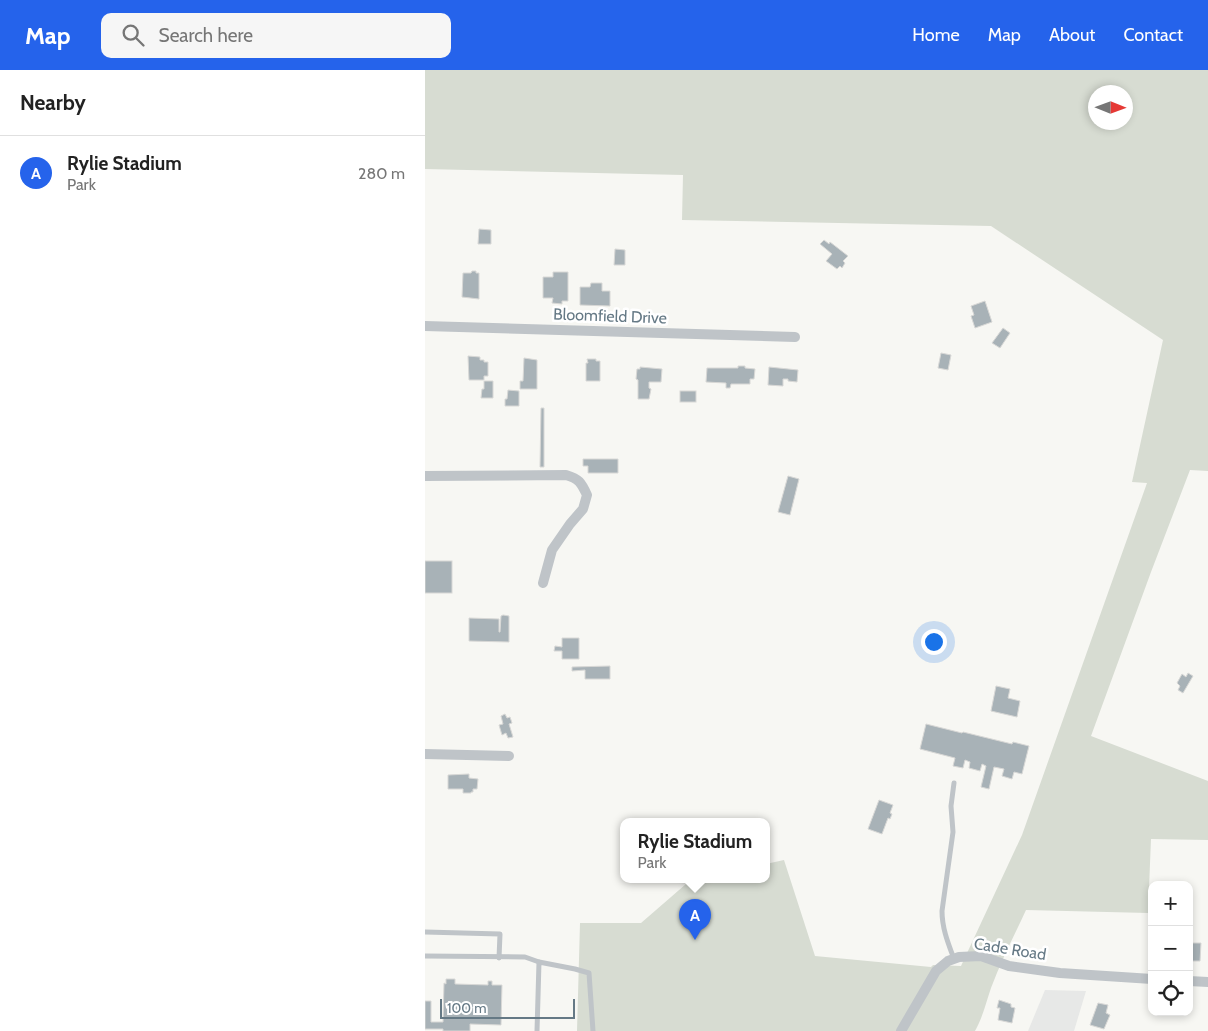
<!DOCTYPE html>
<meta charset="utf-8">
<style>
:root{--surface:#fff;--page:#f6f6f6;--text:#222;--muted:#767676;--line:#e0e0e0;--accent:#2563eb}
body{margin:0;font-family:Cabin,sans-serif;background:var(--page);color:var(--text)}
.controls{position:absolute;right:15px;bottom:15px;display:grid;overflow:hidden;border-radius:10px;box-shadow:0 2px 8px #0003}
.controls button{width:45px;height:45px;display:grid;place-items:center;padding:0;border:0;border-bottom:1px solid var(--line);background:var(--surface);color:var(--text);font:25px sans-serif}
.compass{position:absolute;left:663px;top:15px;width:45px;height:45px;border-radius:50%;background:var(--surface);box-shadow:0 2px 8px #0003;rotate:91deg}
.scale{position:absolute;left:15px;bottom:12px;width:135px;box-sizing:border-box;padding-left:5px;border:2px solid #657985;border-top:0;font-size:14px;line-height:18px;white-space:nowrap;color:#657985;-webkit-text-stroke:4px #fff;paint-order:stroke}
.you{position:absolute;left:508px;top:571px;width:18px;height:18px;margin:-12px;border:4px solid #fff;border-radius:50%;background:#1a73e8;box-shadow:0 0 0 8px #1a73e833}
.badge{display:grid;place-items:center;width:32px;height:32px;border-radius:50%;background:var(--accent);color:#fff;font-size:16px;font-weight:700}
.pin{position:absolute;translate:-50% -41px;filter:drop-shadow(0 1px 2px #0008)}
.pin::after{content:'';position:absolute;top:26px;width:18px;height:15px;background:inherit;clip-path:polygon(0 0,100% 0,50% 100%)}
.popup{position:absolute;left:195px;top:748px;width:150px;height:65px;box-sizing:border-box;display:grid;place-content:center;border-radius:10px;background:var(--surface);filter:drop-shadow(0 1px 4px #0005);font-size:16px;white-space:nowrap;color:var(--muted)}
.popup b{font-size:19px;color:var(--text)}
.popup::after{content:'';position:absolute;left:50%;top:100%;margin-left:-10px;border:10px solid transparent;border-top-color:var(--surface)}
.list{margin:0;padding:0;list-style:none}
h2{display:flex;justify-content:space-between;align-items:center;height:65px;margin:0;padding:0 20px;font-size:21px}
h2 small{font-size:16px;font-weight:400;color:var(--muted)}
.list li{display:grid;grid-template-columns:32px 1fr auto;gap:15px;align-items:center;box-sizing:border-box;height:75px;padding:0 20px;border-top:1px solid var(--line)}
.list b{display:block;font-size:19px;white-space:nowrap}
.list p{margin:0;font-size:16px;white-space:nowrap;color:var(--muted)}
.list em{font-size:16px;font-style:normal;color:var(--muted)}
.icon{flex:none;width:28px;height:28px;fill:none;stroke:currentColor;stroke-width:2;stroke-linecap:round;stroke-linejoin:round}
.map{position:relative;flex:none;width:783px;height:961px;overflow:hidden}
header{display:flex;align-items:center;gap:30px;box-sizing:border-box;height:70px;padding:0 25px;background:var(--accent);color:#fff}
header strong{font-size:24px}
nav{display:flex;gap:28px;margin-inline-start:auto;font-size:18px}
.search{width:350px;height:45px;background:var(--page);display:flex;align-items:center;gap:12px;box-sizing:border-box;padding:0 18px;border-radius:10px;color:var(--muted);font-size:19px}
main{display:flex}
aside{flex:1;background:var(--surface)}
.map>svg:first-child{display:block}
.built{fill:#e7e8e7}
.green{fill:#d7dcd2;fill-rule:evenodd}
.building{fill:#a8b2b7;stroke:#d8d8d6}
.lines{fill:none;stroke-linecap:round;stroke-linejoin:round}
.service{stroke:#bfc4c8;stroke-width:5}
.minor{stroke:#bfc4c8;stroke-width:10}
.labels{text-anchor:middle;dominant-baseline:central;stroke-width:5;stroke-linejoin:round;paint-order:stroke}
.street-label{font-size:16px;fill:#657985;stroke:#fff}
</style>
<header>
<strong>Map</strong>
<div class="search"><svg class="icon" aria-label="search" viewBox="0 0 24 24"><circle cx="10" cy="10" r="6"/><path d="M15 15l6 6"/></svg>Search here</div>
<nav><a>Home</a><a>Map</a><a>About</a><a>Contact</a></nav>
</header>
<main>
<aside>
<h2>Nearby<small></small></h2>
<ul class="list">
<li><span class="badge">A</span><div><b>Rylie Stadium</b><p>Park</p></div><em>280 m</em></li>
</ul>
</aside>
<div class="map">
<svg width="783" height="961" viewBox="0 0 783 961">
<rect width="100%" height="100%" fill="#f7f7f3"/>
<path class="built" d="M620,920L661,921L649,961H603Z"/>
<path class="green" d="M0,0H783V401L765,400L726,502L666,666L783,711V770L726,769L723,843L601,840C589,866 576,891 566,918C561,932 558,947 550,961H152L155,853H216L261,814L284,809H341V794L359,790L390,886L506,897L508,895L536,896L597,765L722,413L707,412L738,270L566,156L257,150L258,105L0,99ZM670,22H700V52H670Z"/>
<g class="building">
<path d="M54,159L66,160V174H53Z"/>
<path d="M399,170L404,174L405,172L423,186L418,191L420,193L417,198L415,196L412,199L401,191L407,184L395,174Z"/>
<path d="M190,179L200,180V195H189Z"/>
<path d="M47,201H51V203H54V229L37,227L38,203H46Z"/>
<path d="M128,202H143V231H137V234L127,233L128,228H118V207H128Z"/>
<path d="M166,213H177V221H185V236L155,235V217H165Z"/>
<path d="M560,231L567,252L550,258L546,246L549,245L546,236Z"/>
<path d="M578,258L585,263L575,278L567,273Z"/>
<path d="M516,283L526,285L523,300L513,298Z"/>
<path d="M43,286L55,287V290H59V292H63V306H59V310H44Z"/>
<path d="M99,288L112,290V319H95V311H98Z"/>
<path d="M162,289H171V291H175V311H161V293H163Z"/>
<path d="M313,296H320V298L330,299L329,309H325V314H306L305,318H301V313L281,312L282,298H313Z"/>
<path d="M215,297L237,299L236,312H224V318L226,319L224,329H213V310L211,309L212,299H215Z"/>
<path d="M344,297L373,300L372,312L363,311V309H358V316L343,315Z"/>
<path d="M59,311H68V328H56L57,319H59Z"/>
<path d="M83,320L94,321V336H80V329H82Z"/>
<rect x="255" y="321" width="16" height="11"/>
<path d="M116,338H119V397H115Z"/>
<path d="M158,389H193V403H163V396H158Z"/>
<path d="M363,406L374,409L365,445L353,442Z"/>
<rect x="0" y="491" width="27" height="32"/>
<path d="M78,545L84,546V572L44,571V548L74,549V562H75L76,546Z"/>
<path d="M137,568H154V589H137V581H129L130,576L137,577Z"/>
<path d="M185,596V609H160V600L147,601V597Z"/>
<path d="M763,603L768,606L758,623L753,620L755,616L752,613L757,604L761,607Z"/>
<path d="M571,616L585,619L583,628L595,631L592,647L566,641Z"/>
<path d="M80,644L82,648L85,647L87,653L84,654L88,667L83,668L81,663L77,665L74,655L78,654L76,646Z"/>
<path d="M501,654L537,663L538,662L587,674L588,672L604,676L597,704L589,702L587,709L577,706L579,699L569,697L564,719L556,717L561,696L557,694L555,701L544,698L545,692L540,690L538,698L528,696L530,688L495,679Z"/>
<path d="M44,704V708L53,709L52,719H48V722H46V723H38V719H23V705Z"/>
<path d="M454,730L468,735L465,743L467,744L465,749L463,748L457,764L443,759Z"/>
<path d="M764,873H776L775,891H764Z"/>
<path d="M21,909H30V914L63,915V911H67V915H77L76,955L45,954V961H18V959H0V931H6V952H18L19,913L21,914Z"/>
<path d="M574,930L586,934V937L590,938L587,953L573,950L575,938H572Z"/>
<path d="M673,933L683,935L681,943L685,945L679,959L665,955Z"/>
</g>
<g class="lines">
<g class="service">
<path d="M0,862L75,864L74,888"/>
<path d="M0,886L100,887L114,892"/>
<path d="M529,889C523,873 517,858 517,841L528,762L526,736L529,713"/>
<path d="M112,961L114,892L150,899L164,903L168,961"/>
</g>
<g class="minor">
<path d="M0,256L370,267"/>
<path d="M0,406L141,405C154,409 156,412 162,425L158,439L145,454L127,480L118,513"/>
<path d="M0,684L84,686"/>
<path d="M764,911L783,912"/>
<path d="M476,961L511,901L523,891L534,887L556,886L584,896L635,903L727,909"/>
</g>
</g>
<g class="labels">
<g class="street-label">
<text transform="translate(185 246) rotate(2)">Bloomfield Drive</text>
<text transform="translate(585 879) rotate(9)">Cade Road</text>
</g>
</g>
</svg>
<div class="controls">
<button>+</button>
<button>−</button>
<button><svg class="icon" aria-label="locate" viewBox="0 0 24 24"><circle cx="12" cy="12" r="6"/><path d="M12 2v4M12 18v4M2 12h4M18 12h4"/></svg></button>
</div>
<svg class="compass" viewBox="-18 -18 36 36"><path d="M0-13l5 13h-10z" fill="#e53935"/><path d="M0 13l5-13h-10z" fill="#767676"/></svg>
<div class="scale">100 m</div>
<div class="you"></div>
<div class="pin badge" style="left:270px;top:870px">A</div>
<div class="popup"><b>Rylie Stadium</b>Park</div>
</div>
</main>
